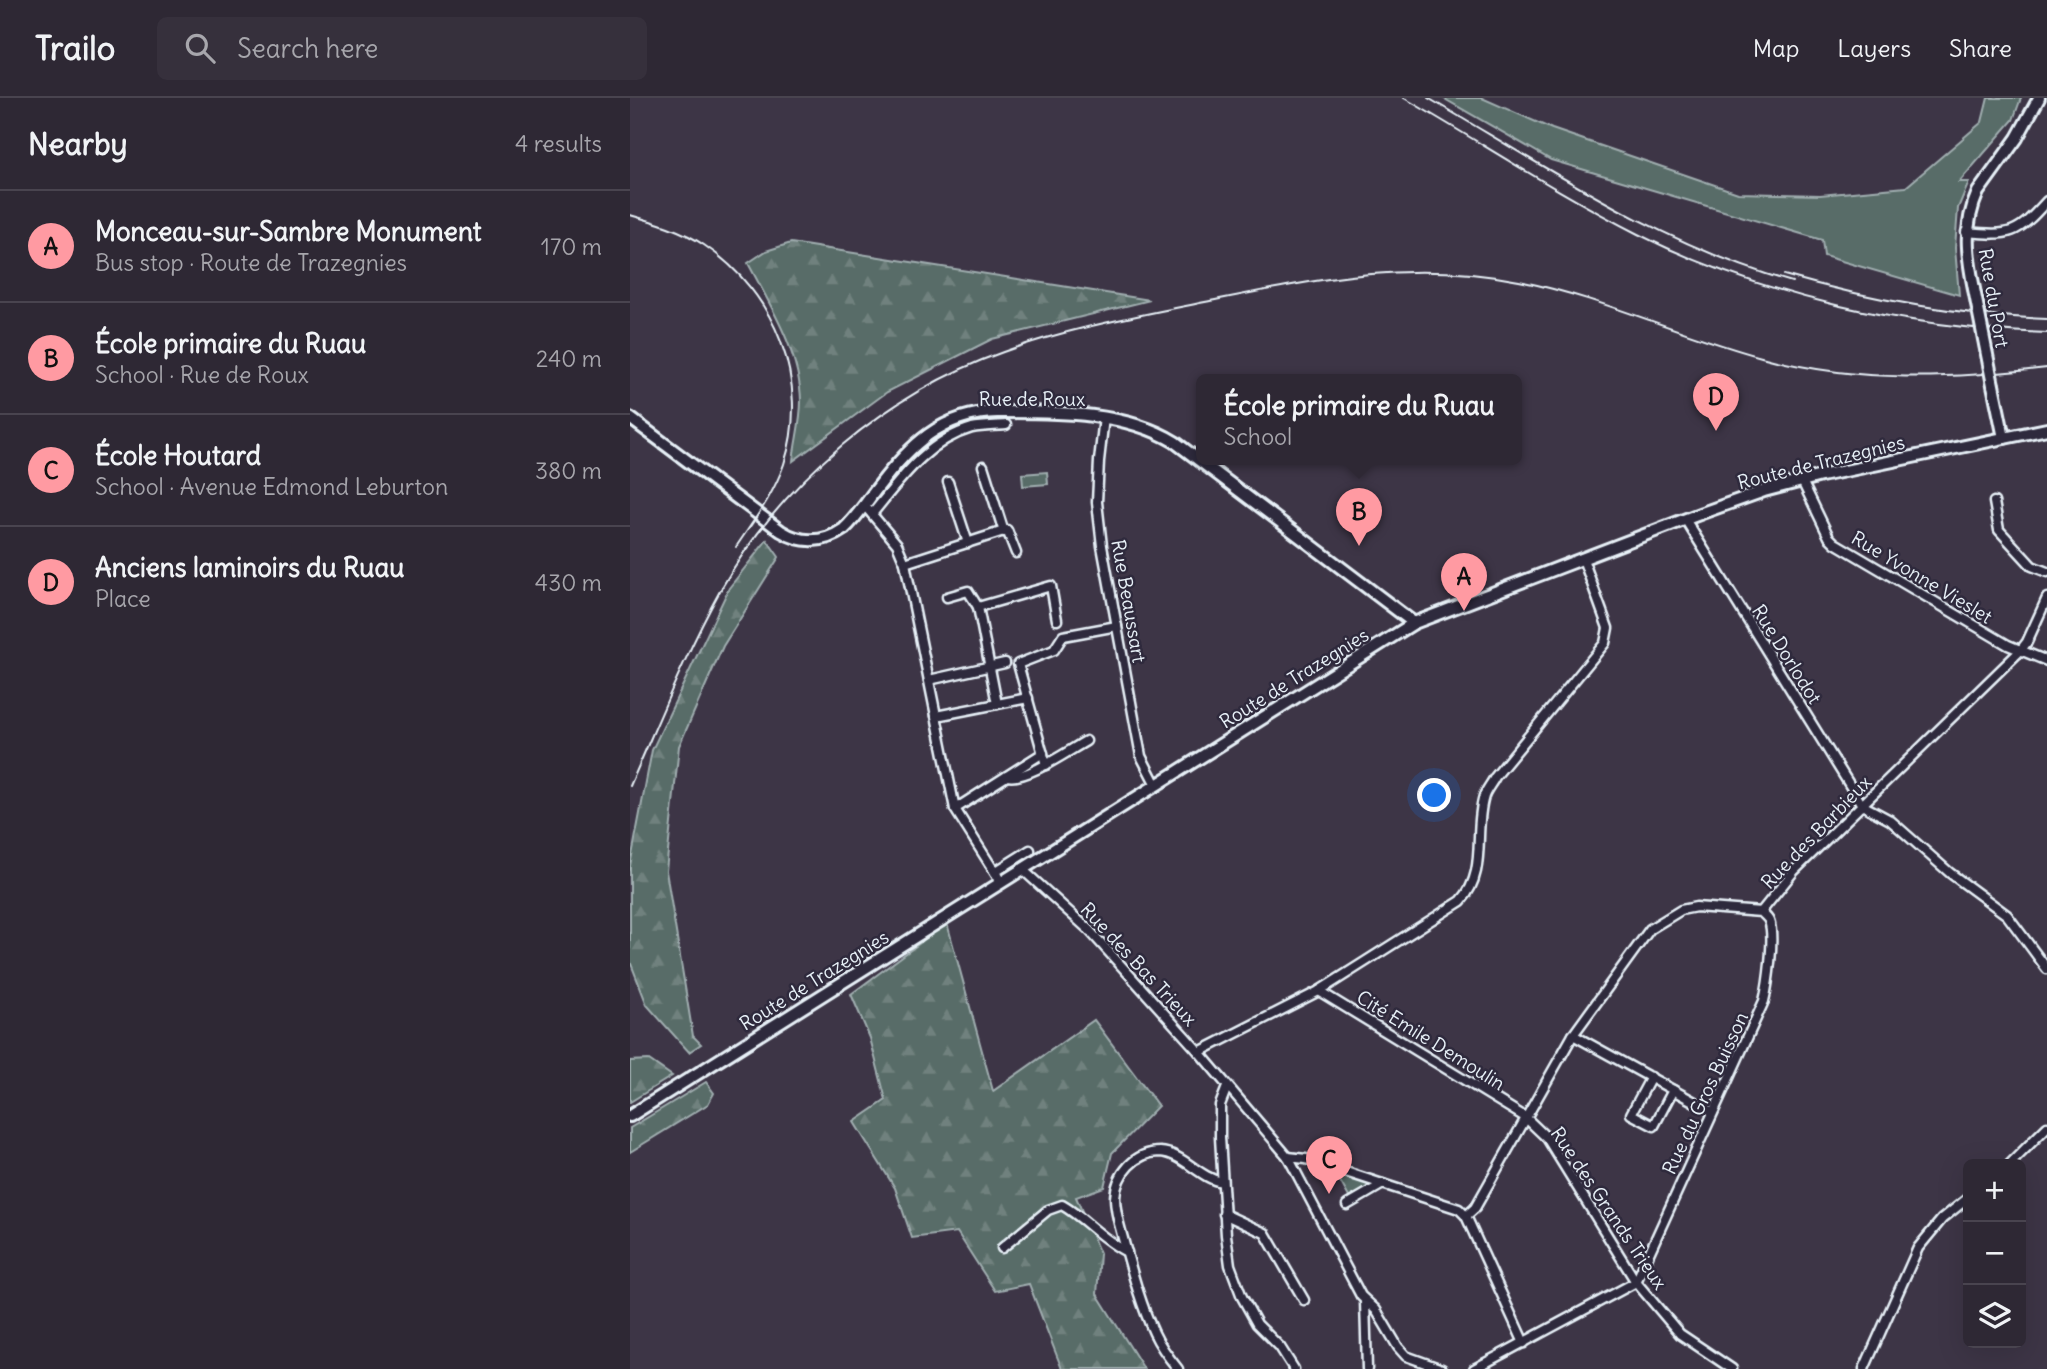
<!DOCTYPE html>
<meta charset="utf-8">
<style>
:root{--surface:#2e2834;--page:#36303c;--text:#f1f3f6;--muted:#a7a6ac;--line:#49444f;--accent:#ff9aa2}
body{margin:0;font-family:Delius,sans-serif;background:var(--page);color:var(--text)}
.controls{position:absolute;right:21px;bottom:21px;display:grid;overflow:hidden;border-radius:10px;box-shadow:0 7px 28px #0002}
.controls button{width:63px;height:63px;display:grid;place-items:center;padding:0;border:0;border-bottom:2px solid var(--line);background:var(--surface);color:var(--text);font:35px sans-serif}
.you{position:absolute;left:805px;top:698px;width:24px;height:24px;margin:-18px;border:5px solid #fff;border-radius:50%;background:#1a73e8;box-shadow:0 0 0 10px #1a73e833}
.badge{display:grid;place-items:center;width:46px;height:46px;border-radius:50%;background:var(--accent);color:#111;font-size:23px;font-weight:700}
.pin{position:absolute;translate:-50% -58px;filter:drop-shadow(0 2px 4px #0008)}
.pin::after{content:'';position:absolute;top:37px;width:24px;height:21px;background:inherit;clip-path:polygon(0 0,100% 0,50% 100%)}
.popup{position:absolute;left:566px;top:276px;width:326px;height:91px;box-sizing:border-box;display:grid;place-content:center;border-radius:10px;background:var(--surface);filter:drop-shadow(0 2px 5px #0005);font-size:23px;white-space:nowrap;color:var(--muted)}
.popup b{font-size:26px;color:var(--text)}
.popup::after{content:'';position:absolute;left:50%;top:100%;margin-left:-14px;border:14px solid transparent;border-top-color:var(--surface)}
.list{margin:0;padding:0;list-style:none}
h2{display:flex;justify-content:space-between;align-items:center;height:91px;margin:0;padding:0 28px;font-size:30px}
h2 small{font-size:23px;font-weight:400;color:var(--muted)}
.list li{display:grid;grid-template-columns:46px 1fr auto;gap:21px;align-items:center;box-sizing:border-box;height:112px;padding:0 28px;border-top:2px solid var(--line)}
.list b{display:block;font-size:26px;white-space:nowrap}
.list p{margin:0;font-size:23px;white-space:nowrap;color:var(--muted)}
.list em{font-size:23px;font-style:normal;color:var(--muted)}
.icon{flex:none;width:38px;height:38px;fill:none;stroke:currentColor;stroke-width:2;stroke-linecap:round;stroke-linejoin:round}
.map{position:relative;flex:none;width:1417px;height:1271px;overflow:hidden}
header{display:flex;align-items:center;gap:42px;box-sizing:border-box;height:98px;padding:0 35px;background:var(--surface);border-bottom:2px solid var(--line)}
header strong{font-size:33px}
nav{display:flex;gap:38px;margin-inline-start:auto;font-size:24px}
.search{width:490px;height:63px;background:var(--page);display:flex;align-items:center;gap:18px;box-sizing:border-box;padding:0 24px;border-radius:10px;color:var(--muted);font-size:26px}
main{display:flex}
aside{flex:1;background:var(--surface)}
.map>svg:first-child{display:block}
.grass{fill:#586c67;stroke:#a0aeb0;stroke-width:2}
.forest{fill:url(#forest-firs);stroke:#a0aeb0;stroke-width:2}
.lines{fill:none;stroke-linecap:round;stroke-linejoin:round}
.minor-casing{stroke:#e8f1f8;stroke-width:13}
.secondary-casing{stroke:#e8f1f8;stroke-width:16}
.minor{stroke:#2f2a3d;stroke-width:8}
.secondary{stroke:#2f2a3d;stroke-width:10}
.rail{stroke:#e8f1f8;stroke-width:2}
.secondary-bridge-casing{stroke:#e8f1f8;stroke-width:16;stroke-linecap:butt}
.secondary-bridge{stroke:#2f2a3d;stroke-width:10}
.labels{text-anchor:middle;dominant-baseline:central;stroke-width:5;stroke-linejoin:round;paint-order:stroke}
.street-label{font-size:19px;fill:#e8f1f8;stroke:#2f2a3d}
</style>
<header>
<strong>Trailo</strong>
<div class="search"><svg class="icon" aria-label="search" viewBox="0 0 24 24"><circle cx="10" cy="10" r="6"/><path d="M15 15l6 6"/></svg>Search here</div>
<nav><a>Map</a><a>Layers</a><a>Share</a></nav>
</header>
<main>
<aside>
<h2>Nearby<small>4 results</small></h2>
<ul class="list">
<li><span class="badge">A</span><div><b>Monceau-sur-Sambre Monument</b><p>Bus stop · Route de Trazegnies</p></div><em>170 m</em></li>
<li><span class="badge">B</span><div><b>École primaire du Ruau</b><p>School · Rue de Roux</p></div><em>240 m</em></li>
<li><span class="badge">C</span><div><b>École Houtard</b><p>School · Avenue Edmond Leburton</p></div><em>380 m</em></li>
<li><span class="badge">D</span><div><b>Anciens laminoirs du Ruau</b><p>Place</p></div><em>430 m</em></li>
</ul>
</aside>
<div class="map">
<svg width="1417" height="1271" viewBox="0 0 1417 1271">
<defs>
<pattern id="forest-firs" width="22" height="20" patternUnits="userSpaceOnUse" patternTransform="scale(1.75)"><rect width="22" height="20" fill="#586c67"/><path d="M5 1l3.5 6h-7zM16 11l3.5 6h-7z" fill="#70817e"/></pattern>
</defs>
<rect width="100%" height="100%" fill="#3d3546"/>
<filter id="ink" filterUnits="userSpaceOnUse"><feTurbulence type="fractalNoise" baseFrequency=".0143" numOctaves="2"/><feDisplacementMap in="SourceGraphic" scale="14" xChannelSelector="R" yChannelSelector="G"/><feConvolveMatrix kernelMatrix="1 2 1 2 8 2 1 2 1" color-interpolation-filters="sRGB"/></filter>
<g filter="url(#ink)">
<g class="grass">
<path d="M813,0H852L922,31L1108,95L1190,97L1276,89L1352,24L1358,0H1391L1383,22L1329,84H1339L1328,110L1325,150L1329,197L1194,158L1192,142L921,62Z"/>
<path d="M0,326L105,405L104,407L0,329Z"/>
<path d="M417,374L418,386L393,388L392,376Z"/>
<path d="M706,1076L745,1088L720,1101Z"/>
</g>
<g class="forest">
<path d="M161,145L520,202L362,241L257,294L163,363C165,344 171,323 171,303C170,254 140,207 118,165L136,153Z"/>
<path d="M137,442L149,459L93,548L49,648L36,773L63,938L71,946L59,954L17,907L0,863V768L22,652L99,490Z"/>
<path d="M317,825L363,993L464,922L528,1008L482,1055L474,1089L446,1099L470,1156L467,1196L514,1271H432L399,1186L365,1193L327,1134L282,1140L265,1090L224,1024L256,1002L240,940L221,896Z"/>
<path d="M19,962L42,978L0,1004V963Z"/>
<path d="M76,984L84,995L78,1006L0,1054V1030Z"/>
</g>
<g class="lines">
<defs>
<g id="minor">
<path d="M1336,134C1382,138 1386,137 1417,103"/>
<path d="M474,319L469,363L467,404L472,448L511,658L526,687"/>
<path d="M353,368L374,434"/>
<path d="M1172,383L1199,439L1205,445L1378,547L1417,563"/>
<path d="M318,384L338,445"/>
<path d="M1364,404L1369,432L1402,468L1417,474"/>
<path d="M234,407L267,446L275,465L325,711L371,784"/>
<path d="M242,416C270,382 297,343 342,330C353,328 365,328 376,327"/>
<path d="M1055,421L1232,707L1260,722L1320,775L1377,817L1417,871"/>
<path d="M275,465L377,432L386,455"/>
<path d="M317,499L338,493L348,509"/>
<path d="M299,582L375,565"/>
<path d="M367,606L348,509L421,488L427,522"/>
<path d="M306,618L398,600"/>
<path d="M416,667L388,566L424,552L433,538L487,528"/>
<path d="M377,678C396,683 438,653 456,643"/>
<path d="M325,711L413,655"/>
<path d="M392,771L459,832L569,954L658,1059L731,1198L746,1212L768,1249L776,1258L812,1271"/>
<path d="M365,774L400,752"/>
<path d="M689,893L895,1019L917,1040L1006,1184L1050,1236L1102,1271"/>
<path d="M943,937L1083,1014"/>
<path d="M569,954L689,893L831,803C858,774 843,733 854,698C856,692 862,685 865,679L975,545L978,530L953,461"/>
<path d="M1021,979L1001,1016L1024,1028L1043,992"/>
<path d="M597,989L590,1007V1039L596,1137L600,1167L612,1199L627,1226L650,1249L664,1271"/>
<path d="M658,1059L676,1061L829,1111L836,1118L894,1245"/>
<path d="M1380,1066L1417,1029"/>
<path d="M717,1107L753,1086"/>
<path d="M594,1116L635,1135L674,1202"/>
<path d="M836,1118L845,1110L943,937L1020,831L1051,812L1066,809L1131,814L1164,773L1390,553L1397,544L1417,500"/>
<path d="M372,1150L418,1112L432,1107C455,1120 472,1142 497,1154"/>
<path d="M735,1203L737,1271"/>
<path d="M548,1271C539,1260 530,1248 524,1235C511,1207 503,1177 495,1148C491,1132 485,1116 485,1100C486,1076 505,1054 530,1054C553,1055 569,1080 592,1084"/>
<path d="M844,1271L1006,1184L1134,903C1138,887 1145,837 1139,823C1138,820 1133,816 1131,814"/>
<path d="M1234,1271L1288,1150L1312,1121L1338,1100"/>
</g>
<g id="secondary">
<path d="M1344,191C1337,156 1333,128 1348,94L1387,40L1409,0"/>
<path d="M1363,287L1374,340"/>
<path d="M0,320L151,433C172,446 194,445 214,431C227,419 237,403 248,389C279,348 312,315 367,314C424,314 495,313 545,344L784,525"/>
<path d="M0,1018L784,525L1072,415L1134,393L1191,378L1417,331"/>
</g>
</defs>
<use href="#minor" class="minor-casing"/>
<use href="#secondary" class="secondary-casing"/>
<use href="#minor" class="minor"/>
<use href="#secondary" class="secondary"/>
<g class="rail">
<path d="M774,0C852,45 927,95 1008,136C1133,199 1277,230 1417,235"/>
<path d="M798,0C916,69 1029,146 1162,184"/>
<path d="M0,117C25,124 52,132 74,147C145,194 181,284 154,366C143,398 124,422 106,449"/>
<path d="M1154,177C1241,202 1327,217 1417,221"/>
<path d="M0,688C29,622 56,554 91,491C152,384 257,295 373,254C439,230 507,218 575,204C684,182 777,161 889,183C973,200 1052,238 1135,260C1227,285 1323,281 1417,270"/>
</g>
<defs>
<path id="secondary-bridge" d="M1344,191L1363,287"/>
</defs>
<use href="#secondary-bridge" class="secondary-bridge-casing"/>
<use href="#secondary-bridge" class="secondary-bridge"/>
</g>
</g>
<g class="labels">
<g class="street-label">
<text transform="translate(1364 200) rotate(80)">Rue du Port</text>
<text x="402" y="301">Rue de Roux</text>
<text transform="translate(1191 364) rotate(-14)">Route de Trazegnies</text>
<text transform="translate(1292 479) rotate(31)">Rue Yvonne Vieslet</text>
<text transform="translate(499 503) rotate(80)">Rue Beaussart</text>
<text transform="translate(1157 556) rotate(58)">Rue Dorlodot</text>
<text transform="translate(664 580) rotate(-32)">Route de Trazegnies</text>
<text transform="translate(1186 734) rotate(-46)">Rue des Barbieux</text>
<text transform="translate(509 866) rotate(47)">Rue des Bas Trieux</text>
<text transform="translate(184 882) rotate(-32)">Route de Trazegnies</text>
<text transform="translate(801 942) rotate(32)">Cité Emile Demoulin</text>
<text transform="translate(1075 995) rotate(-65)">Rue du Gros Buisson</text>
<text transform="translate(979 1110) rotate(56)">Rue des Grands Trieux</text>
</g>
</g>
</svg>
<div class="controls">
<button>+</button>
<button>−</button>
<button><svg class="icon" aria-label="layers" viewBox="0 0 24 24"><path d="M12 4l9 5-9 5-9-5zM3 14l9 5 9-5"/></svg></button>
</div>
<div class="you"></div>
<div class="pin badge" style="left:834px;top:513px">A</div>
<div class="pin badge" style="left:729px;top:448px">B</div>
<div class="popup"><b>École primaire du Ruau</b>School</div>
<div class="pin badge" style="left:699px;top:1096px">C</div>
<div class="pin badge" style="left:1086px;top:333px">D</div>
</div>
</main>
